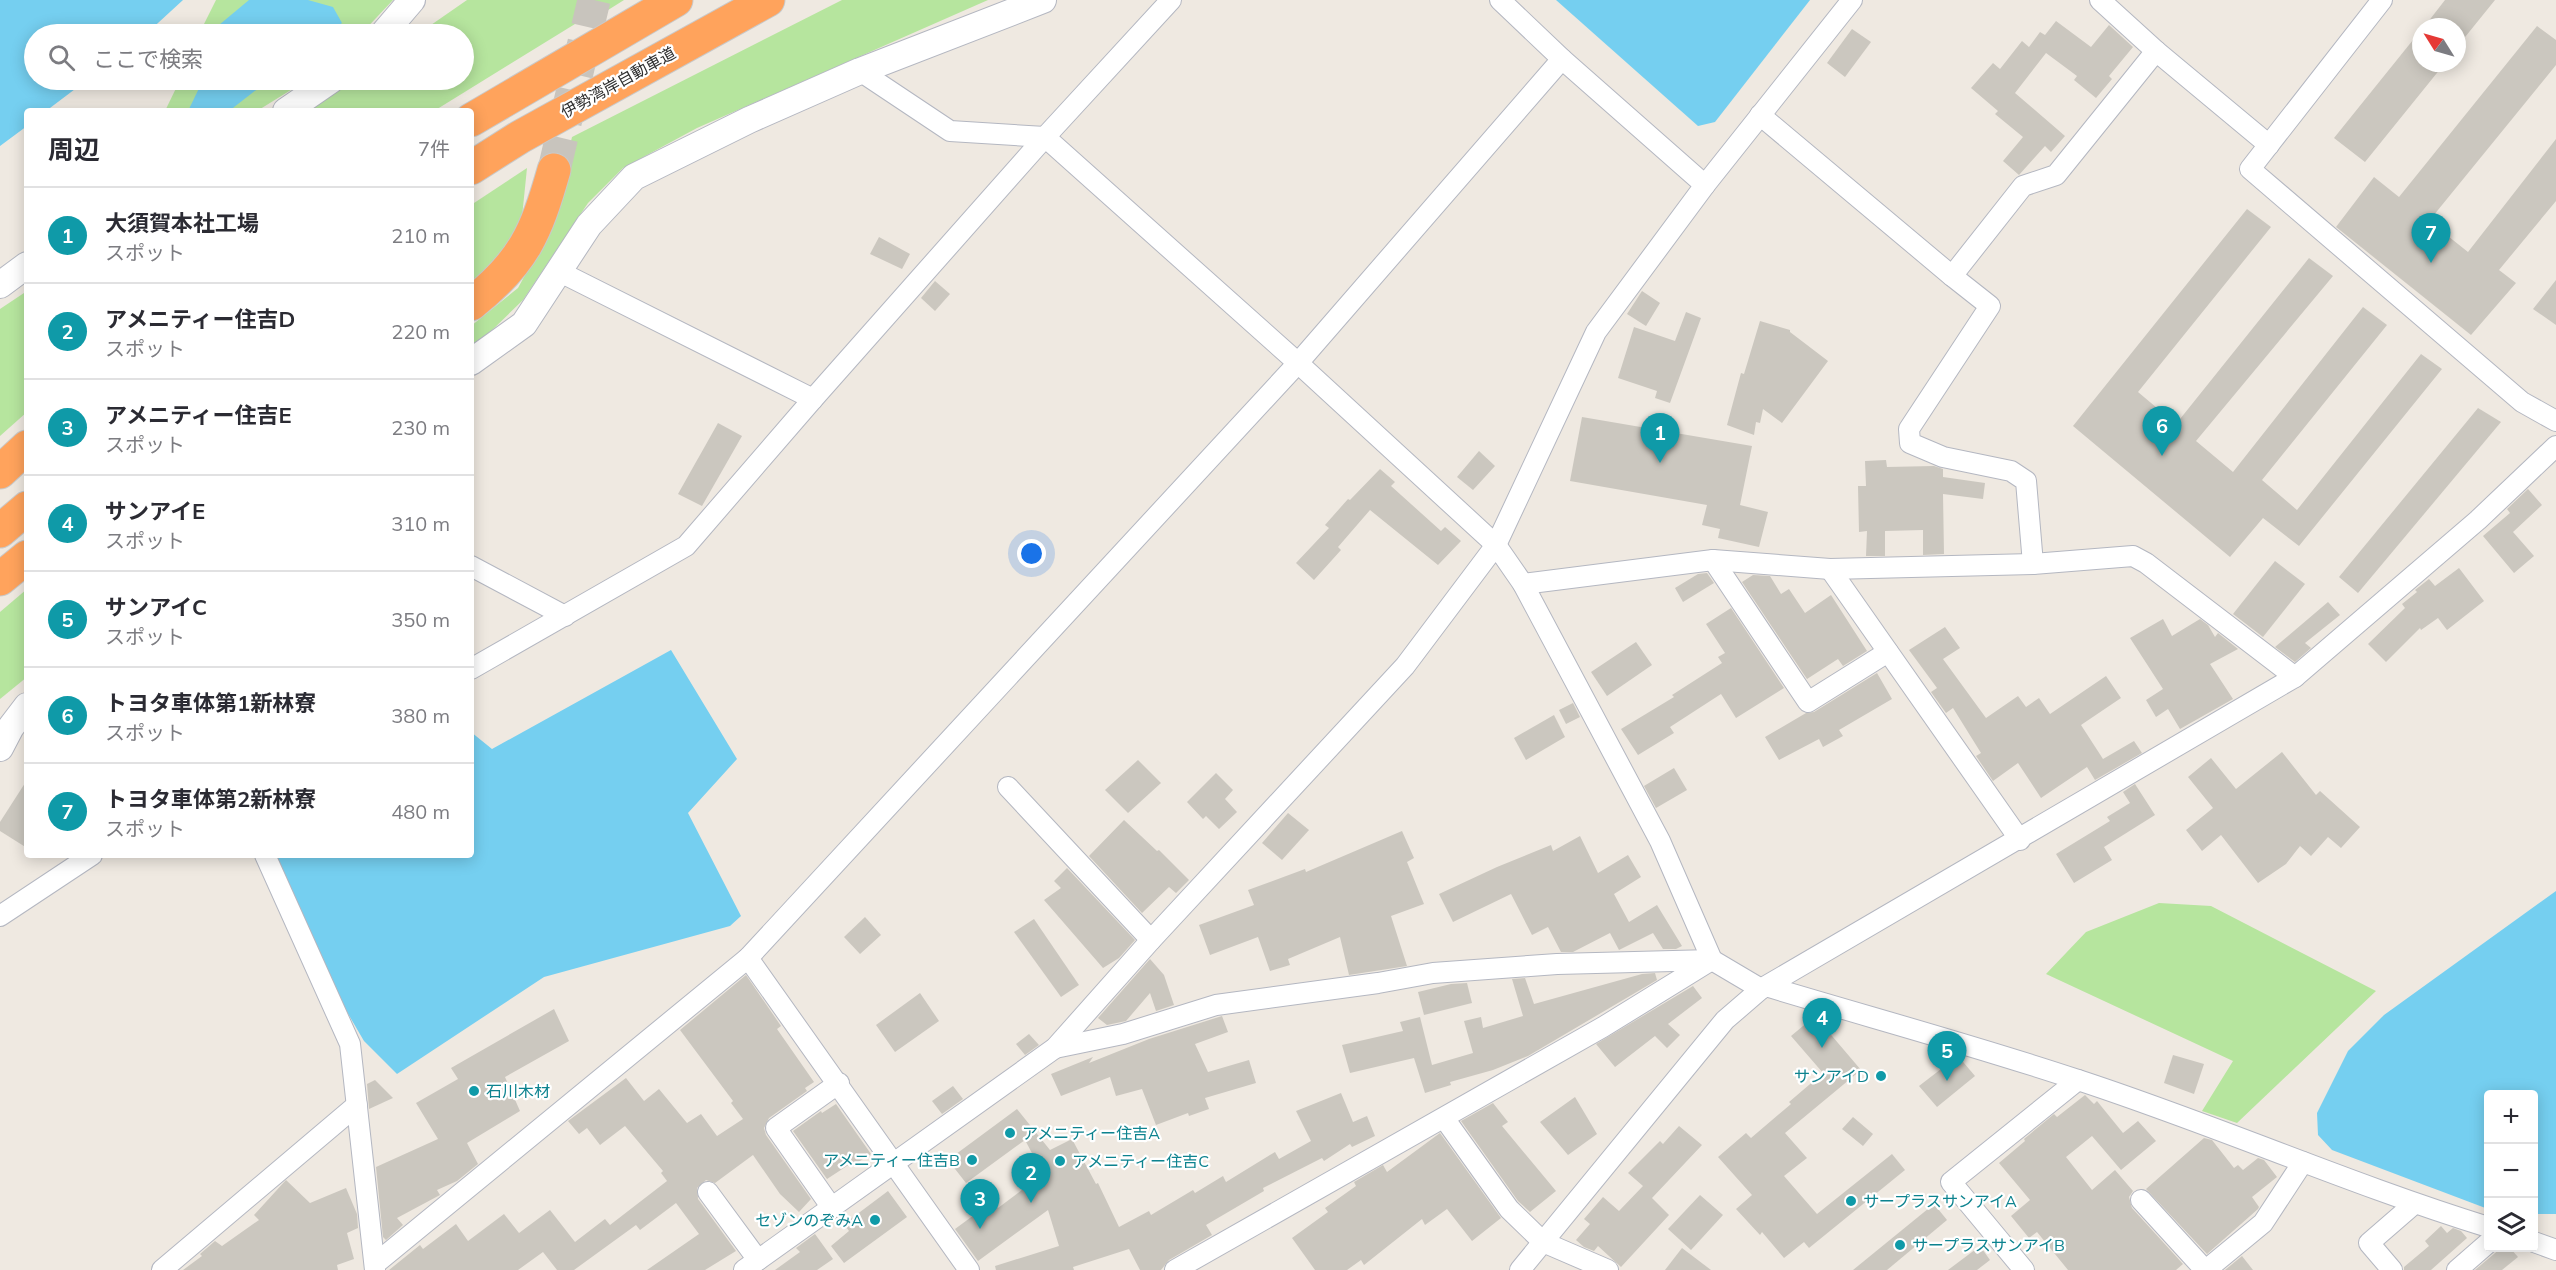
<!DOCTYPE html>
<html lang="ja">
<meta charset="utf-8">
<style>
:root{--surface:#fff;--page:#f2f2f3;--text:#2b2b33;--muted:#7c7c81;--line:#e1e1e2;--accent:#4264fb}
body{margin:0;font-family:Mulish,"Noto Sans JP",sans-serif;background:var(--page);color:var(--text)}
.controls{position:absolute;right:18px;bottom:18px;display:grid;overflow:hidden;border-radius:6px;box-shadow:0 3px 15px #0003}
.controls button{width:54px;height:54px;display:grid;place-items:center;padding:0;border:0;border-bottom:2px solid var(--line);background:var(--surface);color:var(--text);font:30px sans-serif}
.compass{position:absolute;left:2412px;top:18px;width:54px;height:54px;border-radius:50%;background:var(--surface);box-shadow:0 3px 15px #0003;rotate:307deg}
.you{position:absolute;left:1032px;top:554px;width:21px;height:21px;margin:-15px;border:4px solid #fff;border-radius:50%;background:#1a73e8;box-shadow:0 0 0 9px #1a73e833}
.badge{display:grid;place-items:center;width:39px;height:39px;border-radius:50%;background:var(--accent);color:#fff;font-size:20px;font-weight:700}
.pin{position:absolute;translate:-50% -50px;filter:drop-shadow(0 2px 3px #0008)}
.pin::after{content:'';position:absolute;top:32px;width:21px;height:18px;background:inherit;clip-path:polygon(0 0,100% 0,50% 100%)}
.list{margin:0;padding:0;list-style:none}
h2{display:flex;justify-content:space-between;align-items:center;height:78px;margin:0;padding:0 24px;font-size:26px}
h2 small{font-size:20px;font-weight:400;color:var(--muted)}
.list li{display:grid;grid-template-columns:39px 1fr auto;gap:18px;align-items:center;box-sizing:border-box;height:96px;padding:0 24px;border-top:2px solid var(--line)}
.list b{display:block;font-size:22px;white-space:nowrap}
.list p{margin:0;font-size:20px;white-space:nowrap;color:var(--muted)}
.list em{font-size:20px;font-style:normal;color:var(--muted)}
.icon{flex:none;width:33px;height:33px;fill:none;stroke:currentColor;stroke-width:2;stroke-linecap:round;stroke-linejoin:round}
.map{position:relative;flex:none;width:2556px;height:1270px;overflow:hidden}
.search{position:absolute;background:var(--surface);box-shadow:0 3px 15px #0003;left:24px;top:24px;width:450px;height:66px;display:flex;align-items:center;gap:15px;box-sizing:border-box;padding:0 21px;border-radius:33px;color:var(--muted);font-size:22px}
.panel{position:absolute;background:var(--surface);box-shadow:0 3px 15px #0003;left:24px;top:108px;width:450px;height:750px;border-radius:6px}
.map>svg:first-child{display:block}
.green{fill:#b6e59e}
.water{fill:#75cff0}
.building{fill:#cbc7bf}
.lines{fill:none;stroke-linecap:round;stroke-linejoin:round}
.motorway-tunnel{stroke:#c8c4bd;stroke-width:33;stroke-dasharray:33 16;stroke-linecap:butt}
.minor-casing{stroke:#b4b7c1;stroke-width:22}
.tertiary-casing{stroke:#b4b7c1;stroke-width:28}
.motorway-casing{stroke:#c9c9c9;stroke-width:35}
.minor{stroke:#fff;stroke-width:20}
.tertiary{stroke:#fff;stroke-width:26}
.motorway{stroke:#ffa35c;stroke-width:33}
.culture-dot{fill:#0f9aa8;stroke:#fff;stroke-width:2}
.labels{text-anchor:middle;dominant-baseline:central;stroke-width:4.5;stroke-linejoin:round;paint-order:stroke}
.street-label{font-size:16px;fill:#2e2e2e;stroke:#fff}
.culture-label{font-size:16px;fill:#0d838f;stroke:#fff;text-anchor:start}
</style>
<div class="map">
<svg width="2556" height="1270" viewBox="0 0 2556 1270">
<rect width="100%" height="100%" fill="#efe9e1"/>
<g class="green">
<path d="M216,0H393L361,34H199Z"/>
<path d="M467,0H624L589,22L588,16L434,111H308L353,80H464V34H418Z"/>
<path d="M842,0H988L697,128L623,168L588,203L523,300L486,336L471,347V326L518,288L550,229L572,137Z"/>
<path d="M180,80H307L257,111H165Z"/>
<path d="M527,168L522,217L504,259L471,290V205Z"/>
<path d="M27,291V412L0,436V309Z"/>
<path d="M27,589V677L0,699V612Z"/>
<path d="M2159,903L2211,906L2376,991L2237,1123L2202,1111L2233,1061L2046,974L2086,932Z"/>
</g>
<g class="water">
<path d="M0,0H183L146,34H34V80H87L46,111H27V126L0,146Z"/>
<path d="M249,0H308L333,7L342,23L327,34H212L213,30Z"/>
<path d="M1556,0H1810L1715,122L1698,126Z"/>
<path d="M203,80H269L229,111H191L189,109Z"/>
<path d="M671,650L737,759L688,813L741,916L730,926L544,977L397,1074L364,1041L340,1000L273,855H471V732L492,749Z"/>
<path d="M2556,891V1214H2534V1094H2488V1209L2332,1150L2318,1135L2317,1113L2348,1051L2384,1015Z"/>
</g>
<g class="building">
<path d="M2445,0H2495L2457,47V27H2424Z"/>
<path d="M2056,21L2091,47L2109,25L2133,47L2109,76L2112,79L2096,98L2074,80L2077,76L2046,53L2015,93L2065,136L2051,152L2045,146L2019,175L2003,161L2023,137L1995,114L1998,111L1971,88L1993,63L2000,69L2022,41L2029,47L2040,32L2045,35Z"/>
<path d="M2537,26L2556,40V65L2429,221L2468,252L2556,139V201L2499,270L2516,283L2471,335L2336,227L2374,177L2399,197Z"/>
<path d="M1852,29L1871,42L1845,77L1827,63Z"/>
<path d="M2421,30V63H2445L2365,162L2334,138Z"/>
<path d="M2247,209L2271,227L2138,392L2176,424L2309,258L2333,276L2196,441L2233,472L2363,307L2387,325L2262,480L2297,510L2421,354L2442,369L2299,546L2263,518L2230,557L2073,426Z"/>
<path d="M879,237L910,254L902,269L870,254Z"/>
<path d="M2556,280V325L2533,309Z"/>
<path d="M935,281L950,294L935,311L921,298Z"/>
<path d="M1642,291L1660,303L1646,326L1627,314Z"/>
<path d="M1686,312L1701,318L1670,403L1655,398L1657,391L1618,378L1634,327L1675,341Z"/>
<path d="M1760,321L1790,330V332L1828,361L1782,423L1763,409L1760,423L1756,422L1754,435L1727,425L1741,373L1744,374Z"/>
<path d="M2478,408L2501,422L2358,593L2339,577Z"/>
<path d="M1582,417L1752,446L1740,505L1768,512L1759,547L1718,538L1720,529L1702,525L1707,505L1570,481Z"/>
<path d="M718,423L742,436L702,506L678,494Z"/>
<path d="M1479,451L1495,466L1473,490L1457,477Z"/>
<path d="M1886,460L1887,467L1934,466L1943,469V477L1985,483L1983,499L1943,494L1944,554L1923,555V530L1885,531V556H1866L1867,531L1859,532L1858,486H1866L1865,461Z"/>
<path d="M1380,469L1395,482L1391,486L1441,531L1445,527L1461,541L1438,565L1370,510L1338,547L1341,550L1314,580L1296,563L1329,528L1325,525L1348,499L1350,500Z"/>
<path d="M2528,489L2542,505L2513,532L2534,556L2514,573L2483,536L2510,513L2507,509Z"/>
<path d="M2275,561L2305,584L2263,637L2233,614Z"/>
<path d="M2459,568L2484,601L2447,630L2438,618L2421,630L2420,628L2386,662L2368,644L2405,608L2402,604L2417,592L2415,590L2429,579L2435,586Z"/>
<path d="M1707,573L1714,583L1683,602L1675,588L1698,574Z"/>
<path d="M1753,575L1770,576L1781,594L1789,589L1805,613L1831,595L1867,651L1843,666L1838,659L1807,679L1742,582Z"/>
<path d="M2328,602L2340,615L2305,643L2311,648L2295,662L2275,647Z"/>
<path d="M1731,608L1784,688L1736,718L1721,694L1670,727L1674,733L1638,755L1621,729L1674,697L1672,695L1722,663L1718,657L1725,653L1706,624Z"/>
<path d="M2163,619L2172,636L2200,619L2208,625L2215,637L2218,633L2238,649L2210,664L2233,699L2180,729L2168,709L2156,717L2146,700L2163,689L2130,638Z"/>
<path d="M1945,627L1960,648L1943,659L1986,718L2018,696L2026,707L2039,698L2050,714L2106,676L2121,698L2081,725L2103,759L2134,741L2142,753L2095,780L2087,767L2041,798L2018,763L1993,781L1976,756L1981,753L1953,708L1946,713L1931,692L1937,688L1909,650Z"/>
<path d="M1636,642L1652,665L1607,696L1591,672Z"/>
<path d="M1877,673L1892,699L1839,730L1843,736L1823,747L1819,739L1779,760L1765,737L1806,713L1814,712Z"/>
<path d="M1573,703L1580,717L1566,724L1559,710Z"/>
<path d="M1554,715L1565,737L1526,760L1514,738Z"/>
<path d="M2282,752L2316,795L2320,791L2360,827L2341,848L2328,837L2311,856L2300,846L2286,864L2258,883L2221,835L2202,851L2186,830L2213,808L2188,777L2211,758L2236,789Z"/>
<path d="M1138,760L1161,783L1128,813L1105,790Z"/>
<path d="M1674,768L1687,790L1656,808L1644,786Z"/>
<path d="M1216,773L1233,790L1225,799L1237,812L1219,829L1206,816L1203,819L1187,802Z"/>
<path d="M27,780V848L0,831V822Z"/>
<path d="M2135,784L2155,815L2104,847L2112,860L2074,883L2056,854L2110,821L2107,817L2130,803L2123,792Z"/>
<path d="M1288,813L1309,830L1282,860L1262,843Z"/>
<path d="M1124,820L1157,851L1159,850L1189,880L1176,893L1169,887L1142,913L1089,856Z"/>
<path d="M1402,831L1414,858L1407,862L1424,904L1391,916L1407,966L1349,975L1340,937L1288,959L1290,965L1270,971L1258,937L1210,955L1199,925L1254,905L1248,890L1305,869L1306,872Z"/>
<path d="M1580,836L1598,873L1628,855L1641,877L1614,894L1629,922L1657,905L1682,946L1676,949H1663L1653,933L1619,950L1610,933L1573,952H1561L1548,927L1532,935L1511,894L1453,922L1439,894L1497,867L1551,845L1553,851Z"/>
<path d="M1067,868L1135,940L1119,958L1103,968L1044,900L1061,888L1054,881Z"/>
<path d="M865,917L881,935L860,954L844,937Z"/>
<path d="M1034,919L1079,985L1061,997L1014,932Z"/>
<path d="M1150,959L1164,975L1174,1005L1156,1011L1150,993L1126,1021L1107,1025L1098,1018Z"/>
<path d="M1655,973L1657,980L1528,1056L1493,1070L1450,1082L1451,1085L1425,1093L1414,1058L1350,1073L1342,1045L1403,1031L1400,1022L1420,1017L1432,1065L1473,1053L1464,1021L1481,1017L1483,1028L1523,1016L1512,979L1525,978L1534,1004L1642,974Z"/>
<path d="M746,975L781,1026L777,1029L814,1082L805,1088L807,1091L769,1118L764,1128L766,1135L811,1199L799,1212L780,1194L753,1155L715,1183L706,1180L697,1188L698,1199L736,1251L705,1270H647L699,1234L676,1203L640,1230L636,1225L574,1270H557L543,1252L518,1270H389L420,1245L423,1249L456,1224L468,1241L504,1214L519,1233L550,1210L575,1242L605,1219L610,1225L667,1181L661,1173L663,1171L625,1126L600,1145L587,1128L579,1134L568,1121L626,1078L644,1101L659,1089L687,1123L701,1114L717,1136L743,1119L731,1103L733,1101L680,1030Z"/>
<path d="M1467,983L1472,1003L1424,1015L1418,992L1451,984Z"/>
<path d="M1693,986L1702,998L1668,1024L1680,1035L1667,1048L1655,1036L1615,1067L1596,1044Z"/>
<path d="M920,993L939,1021L895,1052L876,1025Z"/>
<path d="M554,1009L569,1041L505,1077L520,1111L467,1143L478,1164L457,1181L437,1190L440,1195L397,1218L403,1225L386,1240L383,1237L376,1167L438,1139L416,1103L458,1079L451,1068Z"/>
<path d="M1222,1016L1228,1032L1195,1044L1208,1072L1249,1060L1256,1083L1205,1098L1209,1109L1189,1116L1188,1113L1156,1125L1142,1089L1116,1096L1110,1077L1061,1096L1051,1074L1093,1057L1089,1063L1149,1039Z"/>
<path d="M1815,1016L1861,1070L1785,1133L1807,1158L1784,1176L1817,1214L1892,1154L1905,1170L1809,1248L1804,1242L1784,1258L1762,1232L1760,1235L1736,1209L1752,1195L1718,1157L1746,1133L1751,1138L1791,1104L1789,1102L1823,1073L1791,1036Z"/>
<path d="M1029,1034L1039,1045L1025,1055L1016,1044Z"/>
<path d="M2173,1055L2204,1064L2194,1094L2164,1083Z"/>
<path d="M1958,1056L1975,1076L1937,1107L1919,1086Z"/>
<path d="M375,1080L393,1098L369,1109L367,1084Z"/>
<path d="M953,1086L963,1099L942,1114L932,1101Z"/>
<path d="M1341,1093L1353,1122L1367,1116L1375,1136L1352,1147L1350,1144L1324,1161L1322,1158L1263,1188L1264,1191L1206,1225L1212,1235L1169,1260L1161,1270H1140L1129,1249L1073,1267L1074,1270H996L995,1266L1059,1246L1048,1210L978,1261L955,1229L993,1201L998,1208L1043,1174L1025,1140L966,1183L948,1160L1017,1109L1050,1150L1072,1139L1096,1184L1098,1183L1119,1227L1149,1211L1151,1215L1193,1190L1195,1193L1223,1176L1226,1182L1275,1152L1279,1159L1311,1141L1296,1111Z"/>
<path d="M2085,1095L2094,1104L2097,1101L2123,1133L2138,1121L2156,1141L2121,1170L2092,1136L2066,1157L2092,1190L2115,1170L2133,1191L2129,1197L2132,1208L2183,1264L2176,1270H2068L2037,1232L2029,1238L2011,1216L2030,1200L1999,1163L2025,1141L2024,1139L2054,1114L2057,1117Z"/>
<path d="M1575,1097L1597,1134L1568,1155L1540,1122Z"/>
<path d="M1493,1103L1508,1122L1502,1126L1556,1191L1530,1212L1518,1201L1461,1121Z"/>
<path d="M836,1104L871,1154L852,1166L850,1164L827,1179L793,1131L821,1111L822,1113Z"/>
<path d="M1853,1117L1873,1134L1863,1146L1842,1129Z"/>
<path d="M1679,1126L1702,1145L1652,1198L1669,1215L1621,1267L1598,1246L1594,1251L1584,1247L1576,1240L1590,1224L1584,1219L1603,1197L1619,1211L1643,1186L1628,1173L1660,1141L1663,1144Z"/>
<path d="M1440,1133L1501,1218L1472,1241L1447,1209L1425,1225L1422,1219L1364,1265L1361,1260L1347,1270H1315L1292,1238L1328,1212L1325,1208L1356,1186L1354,1182L1383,1165L1387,1172Z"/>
<path d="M2204,1138L2212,1140L2234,1168L2238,1165L2243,1170L2258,1158L2264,1160L2277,1177L2252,1197L2259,1207L2258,1209L2207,1254L2146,1189Z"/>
<path d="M286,1180L310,1203L346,1188L357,1214L358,1228L347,1233L354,1259L337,1265L338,1270H183L202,1256L200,1254L215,1241L222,1246L259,1220L254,1215Z"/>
<path d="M888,1191L907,1217L844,1263L831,1246L849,1231L844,1224Z"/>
<path d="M1700,1195L1723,1215L1691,1250L1668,1229Z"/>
<path d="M1934,1204L1947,1220L1887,1270H1853Z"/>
<path d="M2441,1226L2447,1233L2453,1228L2461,1231L2467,1238L2431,1270H2404V1267L2429,1246L2425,1241Z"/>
<path d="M815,1234L833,1259L817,1270H775L800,1252L796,1248Z"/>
<path d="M1980,1246L1990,1260L1977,1270H1948Z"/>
<path d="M1682,1248L1711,1270H1665Z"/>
<path d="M2501,1248H2510L2518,1257L2502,1270H2475Z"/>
<path d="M2242,1256L2253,1270H2225Z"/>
</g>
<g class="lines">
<path class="motorway-tunnel" d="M554,170L594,0"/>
<defs>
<g id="minor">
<path d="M2100,0L2156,51"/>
<path d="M2382,0L2250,169L2522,402L2556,421"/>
<path d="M860,71L950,131L1045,137L1298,363L1496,545L1596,332L1705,185L1562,59L1500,0"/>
<path d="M1760,115L1952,276"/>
<path d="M1705,185L1852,0"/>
<path d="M560,272L813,399"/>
<path d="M1713,560L1808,702L1888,652"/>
<path d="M2033,564L2026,481L2011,471L1943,457L1910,443L1909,429L1990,306L1952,276L2023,186L2056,175L2156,51L2269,145"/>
<path d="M471,566L565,616"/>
<path d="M1830,569L2020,840"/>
<path d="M1523,584L1713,560L1830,569L2033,564L2133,556L2146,563L2295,677"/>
<path d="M471,669L686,546L813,399L1045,137L1171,0"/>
<path d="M1008,787L1151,940"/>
<path d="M265,855L350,1044L375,1270"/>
<path d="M0,916L92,855"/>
<path d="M748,958L969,1270"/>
<path d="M1769,987C1872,1018 1976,1046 2078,1080C2216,1125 2349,1184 2488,1227"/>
<path d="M1055,1048L1123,1034L1216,1005L1378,983L1433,973L1557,964L1712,960L1761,989"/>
<path d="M1444,1118L1509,1209L1543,1242L1608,1270"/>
<path d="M708,1192L758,1260"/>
<path d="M2141,1200L2205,1270"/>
<path d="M832,1208L776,1128L839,1083"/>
<path d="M2534,1242L2556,1250"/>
<path d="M375,1264L748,958L1298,363L1562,59"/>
<path d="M162,1270L357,1105"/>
<path d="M744,1270L1055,1048L1151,940L1405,666L1496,545L1523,584L1660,841L1712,960"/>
<path d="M1175,1270L1603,1027L1710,961"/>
<path d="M1520,1270L1725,1020L1761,989L2295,677L2478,520L2556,446"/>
<path d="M2024,1270L1951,1182L2078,1080"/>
<path d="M2206,1270L2263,1223L2303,1162"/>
<path d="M2392,1270L2369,1243L2414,1204"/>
<path d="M2457,1270L2488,1243"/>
</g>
<g id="tertiary">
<path d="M383,34L412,0"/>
<path d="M286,111L331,80"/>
<path d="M0,285L27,265"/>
<path d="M471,362L524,324L589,225L634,177L749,120L860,71L1043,0"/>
<path d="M0,748L11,727L27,706"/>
</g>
<g id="motorway">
<path d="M471,120L676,0"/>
<path d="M471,168L520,137L768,0"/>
<path d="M471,304C524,262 536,233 554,170"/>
<path d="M0,472L27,447"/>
<path d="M0,531L27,508"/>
<path d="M0,579L27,557"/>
</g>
</defs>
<use href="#minor" class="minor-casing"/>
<use href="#tertiary" class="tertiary-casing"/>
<use href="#motorway" class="motorway-casing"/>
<use href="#minor" class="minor"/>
<use href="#tertiary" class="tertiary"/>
<use href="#motorway" class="motorway"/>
</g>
<g class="culture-dot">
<circle cx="1881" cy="1076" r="6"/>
<circle cx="474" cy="1091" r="6"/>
<circle cx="1010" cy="1133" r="6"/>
<circle cx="972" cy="1160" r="6"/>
<circle cx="1060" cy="1161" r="6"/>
<circle cx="1851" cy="1201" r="6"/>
<circle cx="875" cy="1220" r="6"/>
<circle cx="1900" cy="1245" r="6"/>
</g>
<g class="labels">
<g class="street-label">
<text transform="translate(618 82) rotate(-29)">伊勢湾岸自動車道</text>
</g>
<g class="culture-label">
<text x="1869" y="1076" text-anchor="end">サンアイD</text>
<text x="486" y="1091">石川木材</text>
<text x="1022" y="1133">アメニティー住吉A</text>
<text x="960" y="1160" text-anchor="end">アメニティー住吉B</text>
<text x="1072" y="1161">アメニティー住吉C</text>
<text x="1863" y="1201">サープラスサンアイA</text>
<text x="863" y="1220" text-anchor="end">セゾンのぞみA</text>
<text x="1912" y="1245">サープラスサンアイB</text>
</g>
</g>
</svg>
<div class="controls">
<button>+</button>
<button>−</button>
<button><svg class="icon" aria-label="layers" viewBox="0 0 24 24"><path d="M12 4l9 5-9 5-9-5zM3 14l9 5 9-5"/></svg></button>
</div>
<svg class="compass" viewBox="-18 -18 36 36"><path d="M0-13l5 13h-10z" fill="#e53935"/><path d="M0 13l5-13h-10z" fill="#7c7c81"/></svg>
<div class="you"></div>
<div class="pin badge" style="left:1660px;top:463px;background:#0f9aa8">1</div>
<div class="pin badge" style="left:1031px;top:1203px;background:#0f9aa8">2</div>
<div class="pin badge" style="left:980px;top:1229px;background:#0f9aa8">3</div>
<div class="pin badge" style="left:1822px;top:1048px;background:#0f9aa8">4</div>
<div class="pin badge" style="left:1947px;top:1081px;background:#0f9aa8">5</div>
<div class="pin badge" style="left:2162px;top:456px;background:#0f9aa8">6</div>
<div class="pin badge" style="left:2431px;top:263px;background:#0f9aa8">7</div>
<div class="search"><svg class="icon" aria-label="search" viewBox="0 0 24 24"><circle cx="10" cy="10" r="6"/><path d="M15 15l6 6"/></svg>ここで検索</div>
<section class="panel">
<h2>周辺<small>7件</small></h2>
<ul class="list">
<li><span class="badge" style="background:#0f9aa8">1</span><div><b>大須賀本社工場</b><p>スポット</p></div><em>210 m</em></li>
<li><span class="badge" style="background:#0f9aa8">2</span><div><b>アメニティー住吉D</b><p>スポット</p></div><em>220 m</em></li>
<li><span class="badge" style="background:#0f9aa8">3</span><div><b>アメニティー住吉E</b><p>スポット</p></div><em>230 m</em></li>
<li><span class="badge" style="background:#0f9aa8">4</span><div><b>サンアイE</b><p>スポット</p></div><em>310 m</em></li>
<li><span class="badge" style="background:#0f9aa8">5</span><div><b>サンアイC</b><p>スポット</p></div><em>350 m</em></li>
<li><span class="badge" style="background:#0f9aa8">6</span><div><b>トヨタ車体第1新林寮</b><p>スポット</p></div><em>380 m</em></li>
<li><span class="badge" style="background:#0f9aa8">7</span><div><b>トヨタ車体第2新林寮</b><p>スポット</p></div><em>480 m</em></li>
</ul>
</section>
</div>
